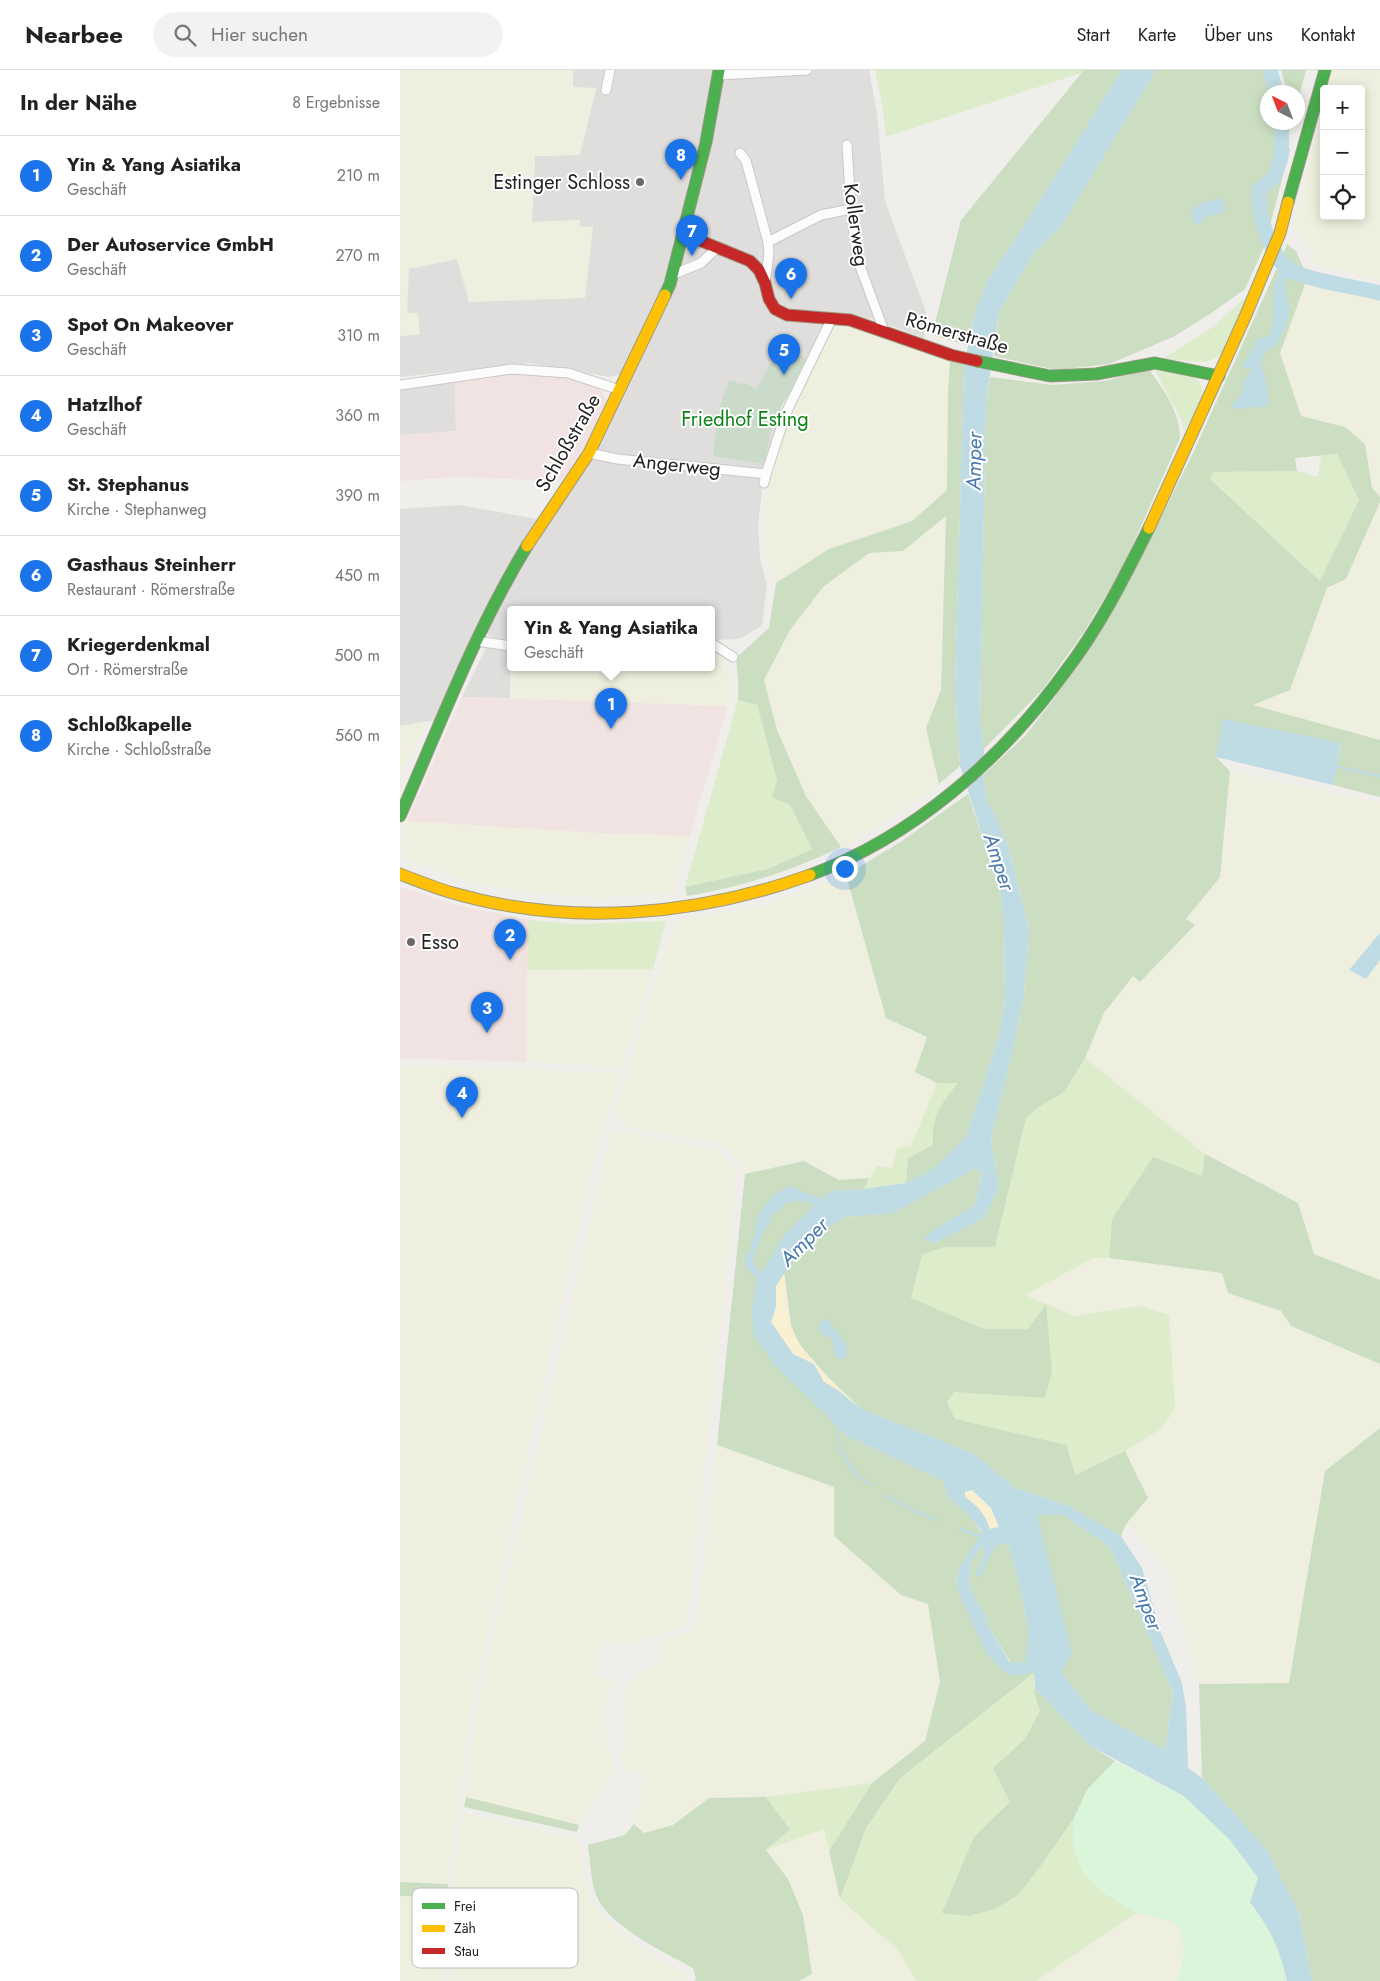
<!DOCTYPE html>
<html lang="de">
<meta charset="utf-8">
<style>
:root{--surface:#fff;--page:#f2f2f2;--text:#222;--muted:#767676;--line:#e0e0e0;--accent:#1a73e8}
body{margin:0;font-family:Jost,sans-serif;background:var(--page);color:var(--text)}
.controls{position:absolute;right:15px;top:15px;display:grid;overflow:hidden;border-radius:5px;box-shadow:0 2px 12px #0003}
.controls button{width:45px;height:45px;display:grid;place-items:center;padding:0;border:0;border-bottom:1px solid var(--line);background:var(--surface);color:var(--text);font:25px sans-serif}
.compass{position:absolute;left:860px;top:15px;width:45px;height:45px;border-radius:50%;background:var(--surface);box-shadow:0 2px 12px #0003;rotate:318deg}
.you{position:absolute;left:444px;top:798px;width:18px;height:18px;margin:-12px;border:4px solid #fff;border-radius:50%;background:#1a73e8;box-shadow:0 0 0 8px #1a73e833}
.badge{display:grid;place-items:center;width:32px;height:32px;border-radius:50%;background:var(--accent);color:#fff;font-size:16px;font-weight:700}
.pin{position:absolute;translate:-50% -41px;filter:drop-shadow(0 1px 2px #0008)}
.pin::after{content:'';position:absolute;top:26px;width:18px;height:15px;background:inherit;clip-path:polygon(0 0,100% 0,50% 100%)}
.popup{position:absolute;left:107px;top:536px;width:208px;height:65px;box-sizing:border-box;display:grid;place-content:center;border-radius:5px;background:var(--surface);filter:drop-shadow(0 1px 4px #0005);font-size:16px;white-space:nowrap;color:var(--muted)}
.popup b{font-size:19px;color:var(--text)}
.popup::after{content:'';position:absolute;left:50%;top:100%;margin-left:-10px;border:10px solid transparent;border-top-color:var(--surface)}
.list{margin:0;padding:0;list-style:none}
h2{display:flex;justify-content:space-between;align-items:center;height:65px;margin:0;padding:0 20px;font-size:21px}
h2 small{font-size:16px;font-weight:400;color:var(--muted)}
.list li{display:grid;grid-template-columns:32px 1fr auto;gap:15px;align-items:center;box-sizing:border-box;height:80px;padding:0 20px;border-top:1px solid var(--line)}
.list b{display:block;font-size:19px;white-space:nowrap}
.list p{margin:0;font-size:16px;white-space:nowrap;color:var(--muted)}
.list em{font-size:16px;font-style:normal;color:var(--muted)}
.icon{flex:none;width:28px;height:28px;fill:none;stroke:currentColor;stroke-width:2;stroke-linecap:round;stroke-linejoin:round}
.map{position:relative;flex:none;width:980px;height:1911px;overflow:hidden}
header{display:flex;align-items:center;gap:30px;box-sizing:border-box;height:70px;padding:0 25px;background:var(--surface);border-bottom:1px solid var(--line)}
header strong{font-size:24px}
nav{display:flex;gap:28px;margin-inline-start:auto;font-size:18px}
.search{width:350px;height:45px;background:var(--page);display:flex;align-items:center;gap:12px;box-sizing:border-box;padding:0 18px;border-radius:28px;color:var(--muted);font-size:19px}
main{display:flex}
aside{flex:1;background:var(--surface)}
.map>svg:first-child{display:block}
.residential{fill:#dfdedc}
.commercial{fill:#f1e3e1}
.farmland{fill:#efefdf}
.grass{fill:#ddeccb}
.forest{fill:#cbdec1;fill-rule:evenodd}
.sand{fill:#f8f0d0}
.cemetery{fill:#cadbca}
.park{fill:#daf5da}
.water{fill:#bfdbe3;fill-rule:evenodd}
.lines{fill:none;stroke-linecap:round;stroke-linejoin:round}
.stream{stroke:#bfdbe3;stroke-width:2.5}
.river{stroke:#bfdbe3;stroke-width:15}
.street-casing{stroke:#c9c8c7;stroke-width:11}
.fast-casing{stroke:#999a82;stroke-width:13}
.slow-casing{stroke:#999a82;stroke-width:13}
.jam-casing{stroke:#999a82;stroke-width:13}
.street{stroke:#fdfcfc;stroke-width:9}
.fast{stroke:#4caf50;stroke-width:11}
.slow{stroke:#ffc107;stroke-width:11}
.jam{stroke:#c62828;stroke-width:11}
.poi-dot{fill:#6a6968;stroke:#fff;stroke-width:2}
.labels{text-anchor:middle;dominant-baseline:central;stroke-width:4;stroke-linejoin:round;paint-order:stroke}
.poi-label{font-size:20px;fill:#222;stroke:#fff;text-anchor:end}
.street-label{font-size:20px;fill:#222;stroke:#fff}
.park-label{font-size:20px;fill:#0c8416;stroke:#fff}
.water-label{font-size:21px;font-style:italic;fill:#4a7aab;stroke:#fff}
.key{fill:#fff;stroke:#bdbdbd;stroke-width:1}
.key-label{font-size:14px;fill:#222}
</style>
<header>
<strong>Nearbee</strong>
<div class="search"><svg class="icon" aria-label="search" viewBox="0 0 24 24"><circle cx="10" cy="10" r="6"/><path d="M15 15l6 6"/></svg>Hier suchen</div>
<nav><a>Start</a><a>Karte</a><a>Über uns</a><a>Kontakt</a></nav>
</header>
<main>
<aside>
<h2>In der Nähe<small>8 Ergebnisse</small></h2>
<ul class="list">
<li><span class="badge">1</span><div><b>Yin &amp; Yang Asiatika</b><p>Geschäft</p></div><em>210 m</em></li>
<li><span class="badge">2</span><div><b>Der Autoservice GmbH</b><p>Geschäft</p></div><em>270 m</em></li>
<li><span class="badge">3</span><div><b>Spot On Makeover</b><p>Geschäft</p></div><em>310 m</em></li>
<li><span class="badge">4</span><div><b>Hatzlhof</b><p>Geschäft</p></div><em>360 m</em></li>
<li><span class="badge">5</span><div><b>St. Stephanus</b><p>Kirche · Stephanweg</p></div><em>390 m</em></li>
<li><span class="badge">6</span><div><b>Gasthaus Steinherr</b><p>Restaurant · Römerstraße</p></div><em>450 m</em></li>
<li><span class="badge">7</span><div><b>Kriegerdenkmal</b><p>Ort · Römerstraße</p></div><em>500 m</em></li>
<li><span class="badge">8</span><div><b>Schloßkapelle</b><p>Kirche · Schloßstraße</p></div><em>560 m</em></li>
</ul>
</aside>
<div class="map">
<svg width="980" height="1911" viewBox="0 0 980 1911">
<rect width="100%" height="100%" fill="#f0eeeb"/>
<g class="residential">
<path d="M173,0H315L316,4L266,213L222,304L209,307L130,293L0,307V266L20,264L7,243L8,199L57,189L180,157L179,150L132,152L135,86L180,85L196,19L173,17Z"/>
<path d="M325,0H469L477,43L485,131L526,242L524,268L479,251L450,244L408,292L382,335L364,404L358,454L360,489L367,514L362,556L339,569L311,570V540H111V572L103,573L87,564L103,525L274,216Z"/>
<path d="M55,312L56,361L0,365V320Z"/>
<path d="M59,435L138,449L37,650L0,656V439Z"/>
<path d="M86,578L111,580L110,628L62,627Z"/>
</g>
<g class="commercial">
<path d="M114,304L160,306L201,318L207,331L185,378L162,411L57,407L0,411V365L56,361L55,312Z"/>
<path d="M62,627L328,636L290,766L197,763L7,751Z"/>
<path d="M0,817L60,836L129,850L126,992L0,988Z"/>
</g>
<g class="farmland">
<path d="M0,0H173V17L196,18L180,85L135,86L132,152L180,150V156L193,157L185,228L69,232L57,189L9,199L7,243H18L20,264L0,266Z"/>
<path d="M931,0H980V211L915,195L906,170L893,159L924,31V146H961V19H927Z"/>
<path d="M907,209L980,230V427L972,418L965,374L945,357L901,346L880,283Z"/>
<path d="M432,254H449L550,291L548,322L547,420L512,451L429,479L376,513L366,487L364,453L369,401L388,344Z"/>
<path d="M980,432V670L852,635L890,620L927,518L946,509Z"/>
<path d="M546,446L541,620L526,658L539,714L472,761L441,777L406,726L377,660L363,610L390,560L423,517L469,483L503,481Z"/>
<path d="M311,578L321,582L331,610L328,636L110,628L111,598H311Z"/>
<path d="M27,651L0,708V656Z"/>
<path d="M830,701L980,733V1210L914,1184L898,1133L805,1084L685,988L704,943L733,906L741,912L795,854L785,849L820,807L825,780Z"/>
<path d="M7,751L197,763L290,766L273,823L195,828L123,822L68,811L9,790L1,776Z"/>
<path d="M446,805L486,948L527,967L515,1002L537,1013L511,1076L492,1098L477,1096L469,1108L439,1110L404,1091L345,1104L330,1081L313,1072L226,1057L215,1043L262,890L277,851L356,838Z"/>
<path d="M226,898L253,899L222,997L126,992L127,900Z"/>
<path d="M0,995L220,1003L194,1091L72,1632L48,1814L0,1812Z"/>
<path d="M211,1060L314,1079L326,1086L335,1100L336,1122L287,1554L235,1574L203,1570L195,1606L213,1609L205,1638L206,1673L215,1701L196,1727L179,1755L66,1727L78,1633Z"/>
<path d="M693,1188H709L822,1203L828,1223L881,1241L891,1256L980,1294V1358L925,1401L889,1613L799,1614L769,1504L735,1460L726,1454L748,1428L725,1381L761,1359L740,1236L675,1246L625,1225Z"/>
<path d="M317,1375L434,1417L501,1525L528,1534L540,1612L525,1671L472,1713L366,1727L309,1728L273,1755L244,1763L234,1754L244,1704L222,1697L226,1614L262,1590L256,1574L296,1558Z"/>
<path d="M62,1743L176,1769L180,1775L184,1806L190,1829L206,1849L244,1880L288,1905L285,1911H50L53,1814Z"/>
<path d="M425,1759L440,1829L498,1880L517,1911H399L412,1904L366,1780Z"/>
<path d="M0,1826L47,1828L44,1911H0Z"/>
<path d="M736,1843L768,1850L780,1857L784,1872L781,1900L777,1911H636Z"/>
</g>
<g class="grass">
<path d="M475,0H684V2L486,67L482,34Z"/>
<path d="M852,221L826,277L818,287L806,292L762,289L813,257Z"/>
<path d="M754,299C769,301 808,301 802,327C799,339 789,351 784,362L782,351Z"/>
<path d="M937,384L959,430L920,511L810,409L813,402L897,401L918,407L921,386Z"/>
<path d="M338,630L357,635L377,710L412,779L368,799L285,817Z"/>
<path d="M129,850L175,854L266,851L253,899L127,900Z"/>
<path d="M685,988L805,1084L802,1106L712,1149L709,1188H693L625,1225L675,1246L740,1236L769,1245L775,1339L761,1359L725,1381L675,1405L667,1375L555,1350L547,1331L554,1322L645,1327L646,1235L628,1259H584L511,1228L522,1185L544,1177H595L626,1048L637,1038L664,1022Z"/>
<path d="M537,1013H559C540,1036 531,1044 533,1075L508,1088L506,1113L464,1119L477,1096L492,1098L497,1078L511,1076Z"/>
<path d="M635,1602L634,1622L640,1641L625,1669L593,1698L610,1732L574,1767L642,1794L674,1748L673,1778L704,1823L736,1843L636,1911H517L498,1880L440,1829L466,1758L500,1708Z"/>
<path d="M472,1713L429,1781L424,1759L366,1780L390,1758L366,1727Z"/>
</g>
<g class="forest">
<path d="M684,0H722L620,162L587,211L575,242L567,275L532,265L561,150Z"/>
<path d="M756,0H863L865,3L872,22H868V52L881,53L885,71L890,79L865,175L845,219L810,244L773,267L709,294L656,300L594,286L599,242L633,184L662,155Z"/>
<path d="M881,0H906L898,30V22H887Z"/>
<path d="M887,174L896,181L905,201L882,188Z"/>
<path d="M878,196L907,209L880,283L901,346L945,357L965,374L972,418L980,427V432L946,509L927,518L890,620L853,635L980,670V727L933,715L941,673L816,687L830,701L820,807L786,849L795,855L740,912L733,906L704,943L685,988L664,1022L637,1038L626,1048L595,1177H544L522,1185L511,1228L584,1259H628L646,1234L652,1303L645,1328L554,1322L547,1332L555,1349L667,1375L675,1405L725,1381L748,1428L726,1454L721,1466L669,1436L615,1418L574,1384L461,1339L427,1306L400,1275L391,1256L384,1202L397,1184L426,1158L446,1147L494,1143L574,1099L582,1103L575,1135L543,1154L524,1169L535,1173L584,1148L599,1117L591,1069L613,980L624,924L629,859L608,775L596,747L587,731L583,705L625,666L655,627L734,501L793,383ZM937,384L959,430L920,511L810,409L813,402L897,401L895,388Z"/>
<path d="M550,291L564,295L555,618L560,696L539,714L526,658L541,620L546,446L503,481L469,483L423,517L390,560L364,610L377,660L406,726L441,777C389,802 344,816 287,826L285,817L368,799L412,779L390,735L372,727L377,710L357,635L338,630V609L336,588L369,558L376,513L429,479L512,451L547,420L548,322Z"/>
<path d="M749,299C763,320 780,341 780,368L722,499L684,562L643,619L584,679L580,651L586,332L590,307L652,315L705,311Z"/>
<path d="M568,724L600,822L604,854L605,928L599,966L566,1067L533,1099L506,1113L508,1088L533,1075C531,1045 540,1036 558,1013H537L515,1002L527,967L486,948L446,805L502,771Z"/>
<path d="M805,1084L898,1133L914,1184L980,1210V1294L891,1256L881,1241L828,1223L822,1203L709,1188L712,1149L753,1087L802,1106Z"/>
<path d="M404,1091L439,1110L469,1108L464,1119L430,1121L352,1242L425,1343L447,1366L543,1411L548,1428L568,1444L583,1463L560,1496L556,1512L587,1584L599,1597L635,1602L500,1708L466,1758L440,1829L429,1781L472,1713L525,1671L540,1612L528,1534L501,1525L434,1466V1417L317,1375L345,1104Z"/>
<path d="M980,1358V1911H912L899,1843L867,1780L802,1708L799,1614L889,1613L925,1401Z"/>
<path d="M637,1445H663L710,1477L773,1622L765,1680L689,1639L661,1601Z"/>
<path d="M608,1473C616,1502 624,1531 628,1561C629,1571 625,1581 627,1592L611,1593L590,1559L585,1545L571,1521L569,1511L571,1491L582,1476L585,1483L575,1506L595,1476Z"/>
<path d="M635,1618L692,1677L715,1691L687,1720L674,1748L642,1794L619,1824L595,1839L568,1846L542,1843L574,1767L610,1732L593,1698L625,1669L640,1641L634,1622Z"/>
<path d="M66,1727L179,1755L177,1762L64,1737Z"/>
<path d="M366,1727L390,1759L366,1780L388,1809L403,1845L412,1904L399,1911H294L296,1909L293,1898C265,1883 207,1855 196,1825C191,1810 190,1791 188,1775L225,1765L234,1754L244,1763L273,1755L309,1728Z"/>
<path d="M0,1812L48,1814L47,1828L0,1826Z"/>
</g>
<g class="sand">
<path d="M384,1202C386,1219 386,1240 391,1256C400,1285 439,1318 461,1339L439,1321L424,1312L414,1294L393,1284L371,1252L376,1237V1216Z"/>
<path d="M572,1420L591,1438L599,1457L590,1459C585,1444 578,1436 565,1427V1422Z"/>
</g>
<path class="cemetery" d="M385,281L399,283L408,292L382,335L372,357L364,394L313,386L318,342L329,310L341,314L345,313L357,319C364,305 371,287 385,281Z"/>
<path class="park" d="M715,1691L784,1726L830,1770L858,1808L850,1832C871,1860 879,1877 887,1911H777C784,1893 785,1876 780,1857L768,1850L736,1843L704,1823L683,1803L673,1778L674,1748L687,1721Z"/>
<g class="water">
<path d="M722,0H756L662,155L633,184L599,242L586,332L580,651L584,679L583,705L587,731L596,747L608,775L629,859L624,924L613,980L591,1069L599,1117L584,1148L535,1173L523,1169L543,1154L575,1135L582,1103L574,1099L494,1143L446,1147L426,1158L397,1184L376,1216V1237L371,1252L393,1284L414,1294L424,1312L439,1321L461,1339L574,1384L615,1418L669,1436L721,1466L742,1498L761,1563L782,1613L786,1637L788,1698L802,1708L867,1780L899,1843L912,1911H887C879,1877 871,1860 850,1832L858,1808L830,1770L784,1726L692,1677L635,1618L634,1602L618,1606L607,1604L599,1597L587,1584L563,1533L556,1512L560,1496L583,1462L568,1444L548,1428L543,1411L447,1366L374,1294L354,1266L352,1242L357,1208L348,1200L344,1191L351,1178L359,1143L374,1125L390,1116L422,1129L430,1121L464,1119L506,1113L533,1099L566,1067L599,966L605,928L604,854L600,822L560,696L555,618L564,295L575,242L587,211L620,162ZM397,1131L408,1132L415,1135L385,1164L361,1203L352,1191L364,1160L370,1153V1147L387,1133ZM572,1420L591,1438L599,1457L590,1459C585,1444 578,1436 565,1427V1422ZM637,1445H663L710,1477L773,1622L765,1680L689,1639L661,1601L672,1584ZM608,1473C616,1502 624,1531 628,1561C629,1571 625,1581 626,1592L610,1593L590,1559L584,1543L571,1521L569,1511L571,1491L582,1476L585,1483L575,1506L580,1507L595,1476Z"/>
<path d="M819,128L826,134L822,143L805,147L801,153L795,154L792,147L791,139L804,132Z"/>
<path d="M883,191L907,203L906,207L891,205L885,211V219L890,239L886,256L877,274L863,284L861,292L868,321V336L833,339L831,335C839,328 844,323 843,312L851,301L852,297L845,299L842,297L858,269L869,266L873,255L874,216Z"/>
<path d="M823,649L941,673L933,715L816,687Z"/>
<path d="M980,863V890L966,909L949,900Z"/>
<path d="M427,1248L446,1274L447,1284L444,1289H438L434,1284L432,1268L423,1265L419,1260L420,1254Z"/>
</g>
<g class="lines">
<g class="stream">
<path d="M935,696L980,706"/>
<path d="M438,1355L439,1379L459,1408L472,1415"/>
<path d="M485,1425L512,1440L536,1450"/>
<path d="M560,1459L582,1467"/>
</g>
<g class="river">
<path d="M870,0L876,22"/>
<path d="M882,52L881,87L874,108L859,120C858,137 861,150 867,165C872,176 877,191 887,198C903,210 958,217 980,223"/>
</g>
<defs>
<g id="street">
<path d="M319,5L407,0"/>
<path d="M206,20L210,0"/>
<path d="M447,75L451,139L457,188L484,261"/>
<path d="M340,83L346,91L368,172L369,184L365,212"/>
<path d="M368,172L421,145L451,139"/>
<path d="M272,205L301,193L317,178"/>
<path d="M0,315L112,299L168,303L220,320"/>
<path d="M189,383L217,389L366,404"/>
<path d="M364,413L366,404L386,343L431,250"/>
<path d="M76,571L111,576"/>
<path d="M311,573L333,587"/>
</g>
<g id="fast">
<path d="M888,132L925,0"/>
<path d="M265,225L270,214L306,72L319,0"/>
<path d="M577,291L650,306L696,304L755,293L819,306"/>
<path d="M0,746C40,655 75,561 127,476"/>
<path d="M410,805C513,767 601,690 665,602C699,558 724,508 749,458"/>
</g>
<g id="slow">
<path d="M749,458L845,247L880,163L888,132"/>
<path d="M127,476L189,383L265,225"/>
<path d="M0,804C18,811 35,818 53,823C170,857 297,846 410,805"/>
</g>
<path id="jam" d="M284,164L350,191L359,200L365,213L369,229L375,239L387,245L450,250L551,285L577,291"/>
</defs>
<use href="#street" class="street-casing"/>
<use href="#fast" class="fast-casing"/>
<use href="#slow" class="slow-casing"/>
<use href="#jam" class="jam-casing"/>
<use href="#street" class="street"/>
<use href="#fast" class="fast"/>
<use href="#slow" class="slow"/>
<use href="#jam" class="jam"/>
</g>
<g class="poi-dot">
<circle cx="240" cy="112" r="5"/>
<circle cx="11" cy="872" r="5"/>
</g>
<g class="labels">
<g class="poi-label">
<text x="230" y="112">Estinger Schloss</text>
<text x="21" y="872" text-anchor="start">Esso</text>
</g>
<g class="street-label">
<text transform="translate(456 155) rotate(82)">Kollerweg</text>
<text transform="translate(557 263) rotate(16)">Römerstraße</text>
<text transform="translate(168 373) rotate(-60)">Schloßstraße</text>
<text transform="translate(277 395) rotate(6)">Angerweg</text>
</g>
<g class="park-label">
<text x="345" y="349">Friedhof Esting</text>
</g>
<g class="water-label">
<text transform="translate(574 391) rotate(-89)">Amper</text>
<text transform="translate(599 792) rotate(72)">Amper</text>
<text transform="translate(404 1172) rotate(-45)">Amper</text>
<text transform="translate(746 1532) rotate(70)">Amper</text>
</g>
</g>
<rect x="12" y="1818" width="166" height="80" rx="8" class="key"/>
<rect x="22" y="1833" width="23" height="6" fill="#4caf50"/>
<rect x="22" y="1855" width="23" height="7" fill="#ffc107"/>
<rect x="22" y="1878" width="23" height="6" fill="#c62828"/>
<g class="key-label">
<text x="54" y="1841">Frei</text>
<text x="54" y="1863">Zäh</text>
<text x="54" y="1886">Stau</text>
</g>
</svg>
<div class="controls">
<button>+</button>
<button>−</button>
<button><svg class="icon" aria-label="locate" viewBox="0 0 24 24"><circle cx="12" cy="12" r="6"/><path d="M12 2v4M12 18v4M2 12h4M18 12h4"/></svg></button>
</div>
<svg class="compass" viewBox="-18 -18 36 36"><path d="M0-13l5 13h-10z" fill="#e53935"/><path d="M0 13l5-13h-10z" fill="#767676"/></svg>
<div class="you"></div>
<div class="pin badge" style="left:211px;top:659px">1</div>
<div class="popup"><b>Yin &amp; Yang Asiatika</b>Geschäft</div>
<div class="pin badge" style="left:110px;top:890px">2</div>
<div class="pin badge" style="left:87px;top:963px">3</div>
<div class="pin badge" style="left:62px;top:1048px">4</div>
<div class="pin badge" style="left:384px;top:305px">5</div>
<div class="pin badge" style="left:391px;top:229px">6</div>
<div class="pin badge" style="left:292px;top:186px">7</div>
<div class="pin badge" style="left:281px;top:110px">8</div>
</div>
</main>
